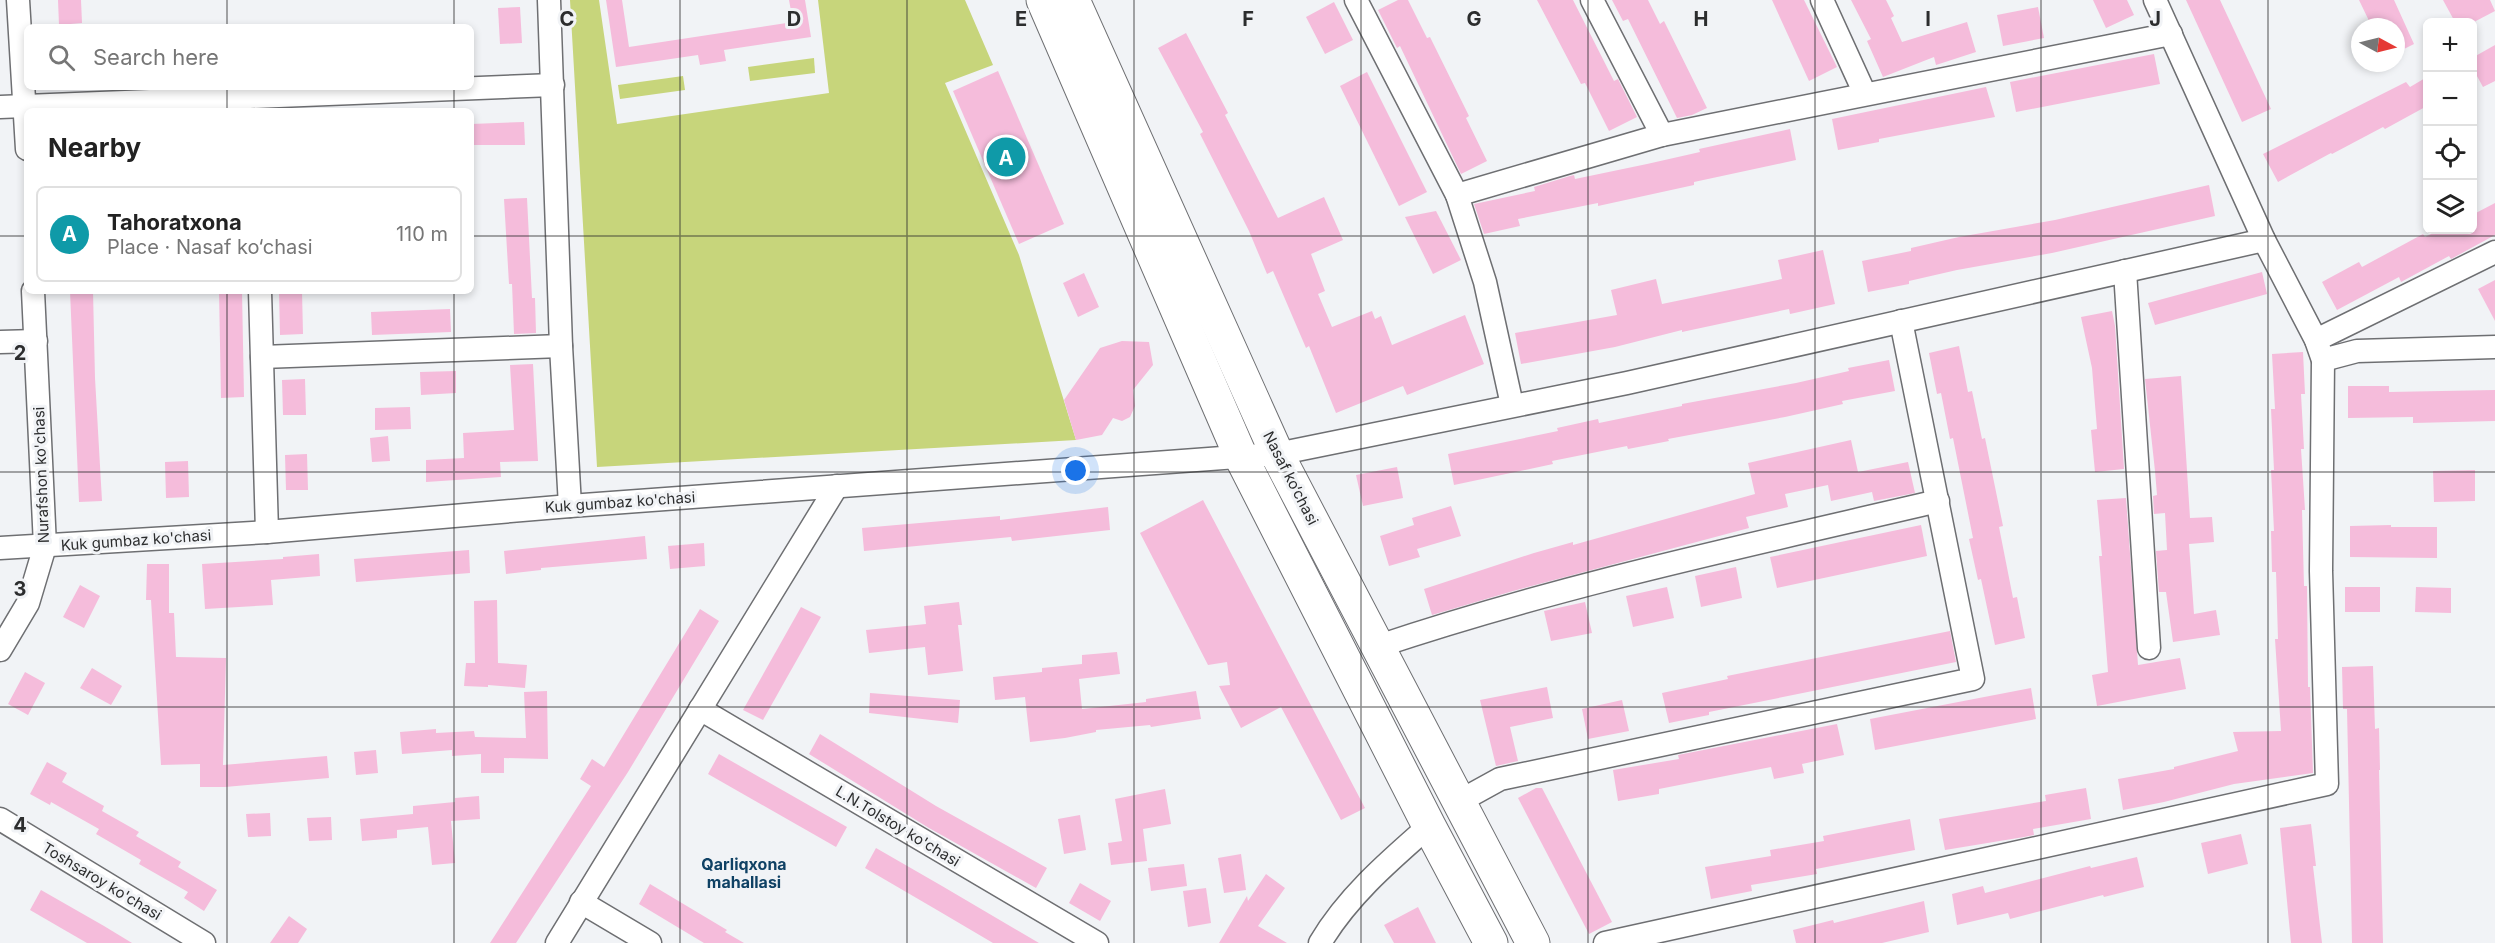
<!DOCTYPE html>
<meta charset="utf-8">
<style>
:root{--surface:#fff;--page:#f6f6f6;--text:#222;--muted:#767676;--line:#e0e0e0;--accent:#111827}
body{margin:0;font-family:Inter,sans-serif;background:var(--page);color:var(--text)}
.controls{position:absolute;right:18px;top:18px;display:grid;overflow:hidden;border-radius:9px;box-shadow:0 3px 9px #0003}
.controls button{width:54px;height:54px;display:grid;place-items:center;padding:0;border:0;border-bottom:2px solid var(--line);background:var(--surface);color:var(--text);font:30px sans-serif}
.compass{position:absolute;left:2351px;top:18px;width:54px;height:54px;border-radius:50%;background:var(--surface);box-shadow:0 3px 9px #0003;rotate:97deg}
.you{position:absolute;left:1076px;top:471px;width:21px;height:21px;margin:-15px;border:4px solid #fff;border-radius:50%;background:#1a73e8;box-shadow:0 0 0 9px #1a73e833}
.badge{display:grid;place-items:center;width:39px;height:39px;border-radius:50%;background:var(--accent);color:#fff;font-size:20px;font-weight:700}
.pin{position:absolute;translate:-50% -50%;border:3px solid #fff;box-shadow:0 2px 6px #0006}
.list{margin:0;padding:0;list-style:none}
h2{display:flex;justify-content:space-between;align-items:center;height:78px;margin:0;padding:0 24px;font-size:26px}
h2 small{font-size:20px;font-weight:400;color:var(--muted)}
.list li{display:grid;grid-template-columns:39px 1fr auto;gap:18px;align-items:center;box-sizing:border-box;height:96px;margin:0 12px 12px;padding:0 12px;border:2px solid var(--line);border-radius:9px}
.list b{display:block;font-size:22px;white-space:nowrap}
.list p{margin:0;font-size:20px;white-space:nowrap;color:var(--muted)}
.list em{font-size:20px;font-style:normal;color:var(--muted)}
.icon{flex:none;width:33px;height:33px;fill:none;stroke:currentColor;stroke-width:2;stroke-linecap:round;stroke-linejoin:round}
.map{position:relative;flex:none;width:2495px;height:943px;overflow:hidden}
.search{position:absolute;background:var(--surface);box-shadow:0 3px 9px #0003;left:24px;top:24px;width:450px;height:66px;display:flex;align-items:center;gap:15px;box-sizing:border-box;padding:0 21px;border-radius:9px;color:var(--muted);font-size:22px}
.panel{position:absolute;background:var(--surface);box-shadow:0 3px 9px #0003;left:24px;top:108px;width:450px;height:186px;border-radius:9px}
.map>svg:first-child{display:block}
.green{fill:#c7d57b}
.building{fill:#f5bcdb}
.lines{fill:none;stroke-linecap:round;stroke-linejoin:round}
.street-casing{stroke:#6e6f72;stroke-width:25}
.secondary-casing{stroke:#6e6f72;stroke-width:35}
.street{stroke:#fff;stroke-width:22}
.secondary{stroke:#fff;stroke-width:33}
.grid{fill:none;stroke:#2c2d2e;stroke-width:1.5;stroke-opacity:0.55}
.labels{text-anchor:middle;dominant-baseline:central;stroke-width:6;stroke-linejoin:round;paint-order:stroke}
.street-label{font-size:15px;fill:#2c2d2e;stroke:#f1f3f6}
.neighbourhood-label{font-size:16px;font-weight:bold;fill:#0f4164;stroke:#f1f3f6}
.grid-label{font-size:20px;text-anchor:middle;font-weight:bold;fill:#2c2d2e;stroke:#f1f3f6;stroke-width:6;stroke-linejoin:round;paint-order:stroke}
</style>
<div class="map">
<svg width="2495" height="943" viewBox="0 0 2495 943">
<rect width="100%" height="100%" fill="#f1f3f6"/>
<g class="green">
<path d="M570,0H599L617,124L829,93L818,0H965L993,65L945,83L1019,255L1076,440L597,467Z"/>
<path d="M814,58L815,73L750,81L748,67Z"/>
<path d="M683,76L685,90L620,99L618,85Z"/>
</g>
<g class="building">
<path d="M58,0H81L82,23L59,25Z"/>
<path d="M606,0H622L629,47L793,22L789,0H805L811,37L724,50L726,61L700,65L698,55L616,67Z"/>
<path d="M1398,0H1408L1427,38L1430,37L1469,116L1466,118L1487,161L1461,174L1400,46L1397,48L1378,10Z"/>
<path d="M1537,0H1573L1614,81L1618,79L1637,117L1609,131L1585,83L1581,84Z"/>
<path d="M1612,0H1648L1660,24L1664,21L1707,108L1692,115L1677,118L1628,19L1623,21Z"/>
<path d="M1772,0H1804L1837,67L1809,81Z"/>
<path d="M1851,0H1886L1894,16L1891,18L1902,42L1967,22L1976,52L1936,65L1934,57L1883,77L1867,41L1871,39Z"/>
<path d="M2093,0H2127L2134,15L2106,28Z"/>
<path d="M2186,0H2220L2271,109L2242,122Z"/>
<path d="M2359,0H2394L2414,44L2396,53V27H2372Z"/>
<path d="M2443,0H2490L2495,11L2474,22H2455Z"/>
<path d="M1334,2L1353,40L1325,54L1306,17Z"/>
<path d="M520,7L522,43L500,44L498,8Z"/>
<path d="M2038,7L2044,38L2003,46L1997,15Z"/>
<path d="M1186,33L1228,113L1225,115L1278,218L1324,197L1343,240L1311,254L1325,291L1318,294L1332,327L1372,311L1375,319L1381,316L1392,345L1465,315L1484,364L1407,395L1403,386L1336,413L1309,346L1306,348L1273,271L1267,274L1249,231L1200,134L1203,132L1158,48Z"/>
<path d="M2495,45V81L2483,87L2472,67V58Z"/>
<path d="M2154,54L2160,84L2016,112L2010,82Z"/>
<path d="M998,71L1064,224L1019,244L953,91Z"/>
<path d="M1367,72L1427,192L1399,206L1340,86Z"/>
<path d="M2427,77V106L2385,129L2383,127L2332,154L2331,153L2278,182L2263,154L2406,82L2410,87Z"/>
<path d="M1986,87L1995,117L1879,139V142L1838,150L1832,119Z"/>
<path d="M524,122L525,145H471V124Z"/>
<path d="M1790,129L1796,160L1694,182V185L1598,206V203L1518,219L1520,226L1484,234L1474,204L1535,191L1534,187L1570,176L1574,175L1575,179L1647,164L1700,152L1699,149Z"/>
<path d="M2209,185L2215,216L2052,253L1957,270L1909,281V284L1868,292L1862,261L1911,251V248L1959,237L2055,220Z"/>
<path d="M527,198L532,298H535L536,333L514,334L512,284H509L504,199Z"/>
<path d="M2495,203V235L2451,259L2449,256L2401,282L2399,277L2337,310L2322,282L2359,262L2362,267L2423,234L2425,237L2439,230H2472V215Z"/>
<path d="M1436,211L1461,260L1433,274L1405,217Z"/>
<path d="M1823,250L1835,304L1790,314L1789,309L1682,332V330L1615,347L1521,364L1515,333L1617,315L1611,290L1656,279L1662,304L1782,279L1778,260Z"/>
<path d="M2262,272L2267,294L2155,325L2148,303Z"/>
<path d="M1084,273L1099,307L1078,317L1063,283Z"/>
<path d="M2495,280V321L2478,289Z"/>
<path d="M70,291H93L95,378L102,501L79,502Z"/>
<path d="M219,291H242L244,397L221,398Z"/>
<path d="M279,291H302L303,334L280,335Z"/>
<path d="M450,309L451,332L372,335L371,312Z"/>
<path d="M2112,311L2115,326L2124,469L2095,472L2091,430L2097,429L2092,368L2081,317Z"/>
<path d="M1122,341L1149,342L1153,365L1133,390L1135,406L1130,417L1122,421L1113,418L1102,435L1076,440L1064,400L1100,348Z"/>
<path d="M1959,346L1968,392L1972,391L1982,439L1985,438L2003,526L1999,527L2013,598L2017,597L2025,638L1995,645L1981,579L1978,580L1969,539L1973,538L1953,438L1950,439L1941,393L1937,394L1929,353Z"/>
<path d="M2303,352L2305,394H2301L2304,449H2301L2305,510H2302L2304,586H2307L2308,687H2310L2313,773L2234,784L2164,802L2123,810L2118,779L2174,769V767L2238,751L2233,732L2281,731L2275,639H2278L2276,572H2272L2271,531H2274L2271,470H2274L2271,409H2275L2272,354Z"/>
<path d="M1889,360L1895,391L1842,401L1843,404L1785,417L1668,439L1669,441L1628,449L1627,446L1552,461L1553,464L1454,485L1448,454L1558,431L1557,428L1598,419L1599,423L1682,406V404L1796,383L1849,371L1848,368Z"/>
<path d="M533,364L538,461L500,462L501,477L426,482V460L464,458L463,433L514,430L510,365Z"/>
<path d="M456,371V393L421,395L420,372Z"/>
<path d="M2181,376L2190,518L2212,517L2214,542L2189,544L2194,614L2216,610L2220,635L2173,642L2166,592H2159L2156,551L2167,550L2165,513L2154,514L2153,496L2157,495L2155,471L2145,379Z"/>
<path d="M305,379L306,415H283L282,380Z"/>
<path d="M2348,386H2389V392L2495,390V421L2413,423V417L2348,418Z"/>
<path d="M410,407L411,429L375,430V408Z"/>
<path d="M388,436L390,461L372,462L370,438Z"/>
<path d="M1851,440L1858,472L1908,462L1915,493L1874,501L1872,492L1831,501L1828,485L1785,494L1788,507L1746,517L1749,528L1513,591L1432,615L1424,589L1534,553L1573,542V545L1755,494L1748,463Z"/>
<path d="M307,454L308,490H286L285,455Z"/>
<path d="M188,461L189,497L166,498L165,462Z"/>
<path d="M1397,467L1403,498L1363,506L1356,475Z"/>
<path d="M2475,470V501L2434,502L2433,471Z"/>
<path d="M2126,498L2138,665L2180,658L2186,689L2097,706L2092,675L2108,672L2099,556H2102L2097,500Z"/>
<path d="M1203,500L1365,808L1341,820L1281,707L1241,728L1219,686L1230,685L1227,662L1208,665L1140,533Z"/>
<path d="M1451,506L1461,536L1417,549L1420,557L1389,566L1380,536L1414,525L1412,518Z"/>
<path d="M1108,507L1110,530L1012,541L1011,537L864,551L862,528L1000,516V520Z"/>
<path d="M1921,525L1927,556L1777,588L1770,557Z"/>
<path d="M2391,525V527H2437V558L2350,557V526Z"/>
<path d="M645,536L647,559L541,568V570L506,574L504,551Z"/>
<path d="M704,543L705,566L670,569L668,546Z"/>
<path d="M469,550L470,573L356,582L354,559Z"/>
<path d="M319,554L320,576L271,580L273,605L205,609L202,564L283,559V557Z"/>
<path d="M147,564H169V613H174L176,657L226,658L223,765L327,756L329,778L225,787H200V764L161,765L151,600H146Z"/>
<path d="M1736,567L1742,598L1701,607L1695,576Z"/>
<path d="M80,585L100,596L84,628L63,617Z"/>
<path d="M1667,587L1674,618L1633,627L1626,596Z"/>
<rect x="2345" y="587" width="35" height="25"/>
<path d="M2416,587L2451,588V613L2415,612Z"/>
<path d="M497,600L498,663L527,665L525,688L488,685V687L464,686L466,663H475L474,601Z"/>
<path d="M959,602L962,625H958L963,671L928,675L925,647L869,653L866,630L926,624L924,606Z"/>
<path d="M1585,602L1592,633L1551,641L1544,611Z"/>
<path d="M801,607L821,617L763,720L743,710Z"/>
<path d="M700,609L719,621L628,772L516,943H490L591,786L580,779L592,759L604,767Z"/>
<path d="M1950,631L1956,662L1709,712V715L1669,723L1662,693L1728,679L1727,676Z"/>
<path d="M1117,652L1120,674L1079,679L1082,709L1146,702V699L1196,691L1201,719L1151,727L1150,725L1096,730V732L1065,738L1030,742L1025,697L995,700L993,677L1042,672V668L1082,664V655Z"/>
<path d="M2373,666L2375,729L2379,728L2380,770H2379L2383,943H2352L2347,709H2343L2342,667Z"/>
<path d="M92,668L122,686L111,705L80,688Z"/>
<path d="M25,672L45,683L28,715L8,704Z"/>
<path d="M1547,687L1553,718L1510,727L1518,761L1496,766L1480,700Z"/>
<path d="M2031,688L2036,719L1875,750L1870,719Z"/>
<path d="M547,691L548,759L504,758V773H481V754L452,756V750L402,754L400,732L436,729V733L474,731L475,737L526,738L524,692Z"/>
<path d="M870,693L960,700L958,723L869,713Z"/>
<path d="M1622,700L1629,731L1588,739L1582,709Z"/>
<path d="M1837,724L1844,755L1802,764L1804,773L1774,779L1771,767L1659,789V794L1618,801L1613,770L1679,759L1678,755Z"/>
<path d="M820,734L936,806L1047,868L1036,888L929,828L809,754Z"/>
<path d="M376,750L378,773L356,775L354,752Z"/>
<path d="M719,754L847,827L836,847L708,774Z"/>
<path d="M47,762L67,773L62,782L104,806L102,811L139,832L136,836L181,862L178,867L217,890L204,911L184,898L188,892L139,864L141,860L96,834L99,829L51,802L50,805L30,794Z"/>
<path d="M1536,788H1542L1612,922L1589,934L1518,798Z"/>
<path d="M2086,788L2091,819L2033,829L2034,835L2024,837L1945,850L1939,819L2046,801L2045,795Z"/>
<path d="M1165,789L1171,824L1143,829L1147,861L1111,865L1108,843L1122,841L1115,799Z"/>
<path d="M479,796L480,819L451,821L455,863L432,865L428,827L397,830V838L362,841L360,819L413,814V806L455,802V798Z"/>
<path d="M270,813L271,836L248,837L246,814Z"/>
<path d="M1080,815L1086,850L1064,854L1058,819Z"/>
<path d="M331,817L332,840L309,841L307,818Z"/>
<path d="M1910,819L1915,850L1816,869L1817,874L1751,885L1752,891L1711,899L1705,867L1771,856L1770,850L1824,841L1823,836Z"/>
<path d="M2311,824L2316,866H2313L2322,943H2291L2280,828Z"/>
<path d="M2241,834L2248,864L2208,874L2201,843Z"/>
<path d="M876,848L942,886L1039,943H993L937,910L865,868Z"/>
<path d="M1241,854L1246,890L1224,893L1218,858Z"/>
<path d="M2137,857L2144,887L2104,897L2103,895L2010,919L2008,913L1957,925L1952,894L1983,886L1985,893L2090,866L2091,868Z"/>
<path d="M1184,864L1187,886L1151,891L1148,868Z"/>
<path d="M1266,874L1285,888L1258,926L1287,943H1219L1247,896L1248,901Z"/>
<path d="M1080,883L1111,901L1100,921L1069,903Z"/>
<path d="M650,884L727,930L725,932L744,943H704L639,904Z"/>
<path d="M1206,888L1211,923L1188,927L1183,891Z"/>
<path d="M41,890L104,926L132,943H87L61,928L30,910Z"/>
<path d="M1924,901L1929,932L1882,943H1796L1793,930L1833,920L1834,923Z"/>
<path d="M1418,907L1436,943H1394L1384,925Z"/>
<path d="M289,916L307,929L298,943H270Z"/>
</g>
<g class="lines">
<defs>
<g id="street">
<path d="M18,0L27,149"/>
<path d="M549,0L561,346L570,506"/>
<path d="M1356,0L1457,195L1485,282L1512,405"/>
<path d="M1592,0L1662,135"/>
<path d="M1822,0L1865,94"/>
<path d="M0,107L553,85"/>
<path d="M1457,195L1662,135L2171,34"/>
<path d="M2125,271L2149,648"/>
<path d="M260,291L267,532"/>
<path d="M2316,340L2495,252"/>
<path d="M0,342L36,341"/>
<path d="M262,357L561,346"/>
<path d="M2323,360L2357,351L2495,347"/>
<path d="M0,548L267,532L570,506L1277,454L1627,383L2264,240"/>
<path d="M1379,646C1561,585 1750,545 1938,501"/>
<path d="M0,650L28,603L45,546L33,291"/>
<path d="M700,709L1097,943"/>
<path d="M1460,801L1500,779L1973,679L1901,321"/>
<path d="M0,819L204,943"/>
<path d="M581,902L650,943"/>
<path d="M557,943L837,486"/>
<path d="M1320,943C1347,897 1389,861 1429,826"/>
<path d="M1605,943L2327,784L2321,571L2323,360L2316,340L2264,240L2155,0"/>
</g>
<g id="secondary">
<path d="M1043,0L1241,457L1429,826L1491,943"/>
<path d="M1073,0L1277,454L1533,943"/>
</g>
</defs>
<use href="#street" class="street-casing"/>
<use href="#secondary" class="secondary-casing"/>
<use href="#street" class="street"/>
<use href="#secondary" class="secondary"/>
</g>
<path class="grid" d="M227,0V27M454,0V27M680,0V943M907,0V943M1134,0V943M1361,0V943M1588,0V943M1815,0V943M2041,0V943M2268,0V943M227,87V111M454,87V111M0,236H27M471,236H2495M227,291V943M454,291V943M0,472H2495M0,707H2495"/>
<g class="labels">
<g class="street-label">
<text transform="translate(41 475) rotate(-92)">Nurafshon ko'chasi</text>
<text transform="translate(1291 478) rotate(63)">Nasaf ko‘chasi</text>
<text transform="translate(620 502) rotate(-4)">Kuk gumbaz ko'chasi</text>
<text transform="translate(136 540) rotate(-4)">Kuk gumbaz ko'chasi</text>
<text transform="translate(898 826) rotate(31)">L.N.Tolstoy ko'chasi</text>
<text transform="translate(102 881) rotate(31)">Toshsaroy ko'chasi</text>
</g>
<g class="neighbourhood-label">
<text x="744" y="864">Qarliqxona<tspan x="744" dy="18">mahallasi</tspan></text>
</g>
</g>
<g class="grid-label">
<text x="567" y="26">C</text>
<text x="794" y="26">D</text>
<text x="1021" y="26">E</text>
<text x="1248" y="26">F</text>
<text x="1474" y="26">G</text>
<text x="1701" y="26">H</text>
<text x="1928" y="26">I</text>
<text x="2155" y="26">J</text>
<text x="20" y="360">2</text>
<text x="20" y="596">3</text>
<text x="20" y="832">4</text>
</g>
</svg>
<div class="controls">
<button>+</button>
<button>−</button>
<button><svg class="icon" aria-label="locate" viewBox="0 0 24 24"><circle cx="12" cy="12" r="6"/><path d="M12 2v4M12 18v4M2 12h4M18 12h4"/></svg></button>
<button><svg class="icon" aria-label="layers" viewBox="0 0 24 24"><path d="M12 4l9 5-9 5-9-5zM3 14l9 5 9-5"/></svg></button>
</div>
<svg class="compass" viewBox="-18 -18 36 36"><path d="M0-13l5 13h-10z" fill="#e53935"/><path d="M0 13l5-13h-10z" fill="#767676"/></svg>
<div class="you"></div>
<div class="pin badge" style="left:1006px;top:157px;background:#0f9aa8">A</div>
<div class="search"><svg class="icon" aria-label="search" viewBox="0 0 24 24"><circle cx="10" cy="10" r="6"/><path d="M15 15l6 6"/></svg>Search here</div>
<section class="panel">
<h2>Nearby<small></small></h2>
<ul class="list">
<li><span class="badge" style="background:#0f9aa8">A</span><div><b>Tahoratxona</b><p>Place · Nasaf ko‘chasi</p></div><em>110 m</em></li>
</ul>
</section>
</div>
